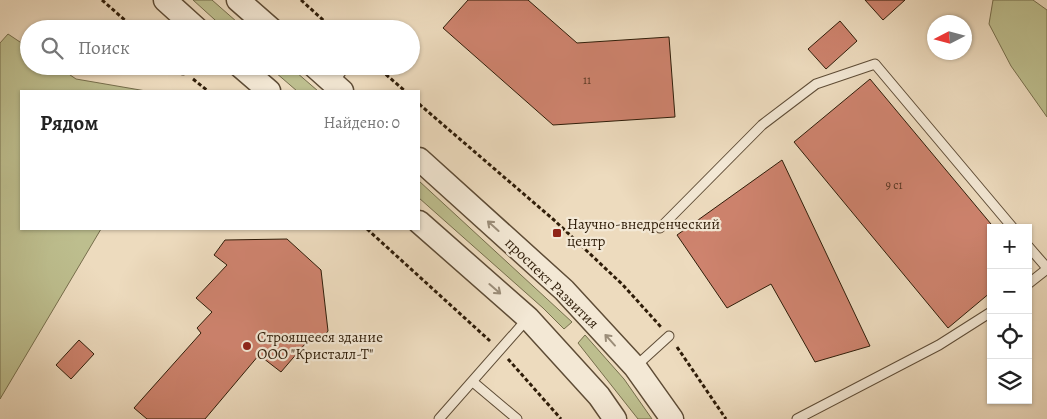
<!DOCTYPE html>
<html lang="ru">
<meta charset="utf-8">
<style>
:root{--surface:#fff;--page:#f2f2f2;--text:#222;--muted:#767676;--line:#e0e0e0}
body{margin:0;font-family:Alegreya,serif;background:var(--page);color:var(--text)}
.controls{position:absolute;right:15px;bottom:15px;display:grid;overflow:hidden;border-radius:0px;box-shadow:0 1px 4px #0004}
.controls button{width:45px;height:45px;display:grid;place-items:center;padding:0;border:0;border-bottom:1px solid var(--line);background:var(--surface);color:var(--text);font:25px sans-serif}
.compass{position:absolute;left:927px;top:15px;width:45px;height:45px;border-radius:50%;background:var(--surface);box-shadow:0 1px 4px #0004;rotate:264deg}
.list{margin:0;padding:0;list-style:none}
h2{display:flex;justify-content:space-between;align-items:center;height:65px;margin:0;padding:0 20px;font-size:21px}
h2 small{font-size:16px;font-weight:400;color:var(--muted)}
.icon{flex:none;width:28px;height:28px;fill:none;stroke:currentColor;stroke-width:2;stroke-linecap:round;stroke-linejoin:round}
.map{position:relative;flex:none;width:1047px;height:419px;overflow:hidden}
.search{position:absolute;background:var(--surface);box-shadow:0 1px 4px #0004;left:20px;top:20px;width:400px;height:55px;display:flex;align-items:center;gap:12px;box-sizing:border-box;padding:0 18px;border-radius:28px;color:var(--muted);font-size:19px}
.panel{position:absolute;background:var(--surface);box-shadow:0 1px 4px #0004;left:20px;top:90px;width:400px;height:140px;border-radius:0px}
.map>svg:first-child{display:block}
.green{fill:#bdbe8e;stroke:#766e4c}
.building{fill:#ce836e;stroke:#2f1d09}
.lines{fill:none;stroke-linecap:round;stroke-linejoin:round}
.service-casing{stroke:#5e4c36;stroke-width:11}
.tertiary-casing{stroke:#5e4c36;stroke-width:25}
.path{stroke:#2f1d09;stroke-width:3;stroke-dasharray:4 2.5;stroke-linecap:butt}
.service{stroke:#f3e8d5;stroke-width:9}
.tertiary{stroke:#f3e8d5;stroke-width:22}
.oneway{stroke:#9b8d79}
.poi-dot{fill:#8f2418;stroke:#f3e8d5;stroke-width:2}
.labels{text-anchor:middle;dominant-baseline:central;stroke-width:4.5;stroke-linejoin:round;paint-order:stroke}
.number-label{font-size:12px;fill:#573622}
.poi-label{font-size:15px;fill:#2f1d09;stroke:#f3e8d5;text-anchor:start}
.street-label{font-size:15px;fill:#2f1d09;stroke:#f3e8d5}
</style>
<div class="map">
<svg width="1047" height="419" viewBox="0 0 1047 419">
<rect width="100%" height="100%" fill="#eddbbe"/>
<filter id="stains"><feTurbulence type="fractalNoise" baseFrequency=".004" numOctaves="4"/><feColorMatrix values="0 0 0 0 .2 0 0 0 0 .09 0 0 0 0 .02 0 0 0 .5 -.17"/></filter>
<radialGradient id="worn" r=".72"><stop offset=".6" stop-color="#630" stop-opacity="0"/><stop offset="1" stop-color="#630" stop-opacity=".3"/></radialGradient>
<g class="green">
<path d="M193,0H212L245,29H225Z"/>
<path d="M993,0H1033L1047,10V117L1011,66L989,24Z"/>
<path d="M8,34L29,48V66H57L76,79L146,91H21V229H101L0,399V43Z"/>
<path d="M268,66H289L318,91H297Z"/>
<path d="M419,181L572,322L564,329L543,308L419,198Z"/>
<path d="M585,335L624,379L652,419H638L578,343Z"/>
</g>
<g class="building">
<path d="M468,0H528L577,43L669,37L675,117L553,125L443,28Z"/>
<path d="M865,0H905L883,20Z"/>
<path d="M840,21L857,41L826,69L808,49Z"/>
<path d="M870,79L991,224V292L948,328L794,142Z"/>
<path d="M782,160L870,346L815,362L771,284L727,308L677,235Z"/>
<path d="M287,239L321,270L328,331L318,344L311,337L281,372L259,355L205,419H147L134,408L201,333L197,328L212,312L196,298L227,265L214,255L225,240Z"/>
<path d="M79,340L94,354L71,379L56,365Z"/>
</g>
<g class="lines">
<defs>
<g id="service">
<path d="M183,70L186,66"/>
<path d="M334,81L346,66"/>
<path d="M660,228L762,125L816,84L875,64L1013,228"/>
<path d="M1028,246L1047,268"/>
<path d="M1028,284L1047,269"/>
<path d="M636,366L669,336"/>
<path d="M473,382L517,419"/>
<path d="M439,419L528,318"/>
<path d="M797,419L939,345L991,312"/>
</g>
<g id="tertiary">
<path d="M165,0L197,29"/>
<path d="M238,0L271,29"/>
<path d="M240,66L269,91"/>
<path d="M314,66L342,91"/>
<path d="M419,159L564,290L635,367L672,419"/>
<path d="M419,222L528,318L599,396L615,419"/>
</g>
</defs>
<use href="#service" class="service-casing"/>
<use href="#tertiary" class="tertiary-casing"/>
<g class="path">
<path d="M102,0L135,29"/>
<path d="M301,0L333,29"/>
<path d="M376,66L405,91"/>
<path d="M193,79L208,91"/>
<path d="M419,104L554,220L623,285L661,327"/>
<path d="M367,229L490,341"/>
<path d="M677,347L726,419"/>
<path d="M508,359L561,419"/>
</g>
<use href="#service" class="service"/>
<use href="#tertiary" class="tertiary"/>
</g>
<defs><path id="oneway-shaft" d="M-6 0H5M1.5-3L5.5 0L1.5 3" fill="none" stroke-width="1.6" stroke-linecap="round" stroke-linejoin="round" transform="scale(1.25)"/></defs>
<g class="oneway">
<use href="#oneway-shaft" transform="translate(493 226) rotate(-138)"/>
<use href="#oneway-shaft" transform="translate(495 289) rotate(41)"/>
<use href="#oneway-shaft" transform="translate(610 340) rotate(-132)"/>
</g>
<g class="poi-dot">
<rect x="552" y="228" width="10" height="10" rx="2.5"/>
<circle cx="247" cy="346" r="5"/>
</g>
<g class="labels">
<g class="number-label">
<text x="587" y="80">11</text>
<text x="894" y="185">9 с1</text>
</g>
<g class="poi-label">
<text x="567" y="224">Научно-внедренческий<tspan x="567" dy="17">центр</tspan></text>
<text x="257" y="337">Строящееся здание<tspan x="257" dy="17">ООО "Кристалл-Т"</tspan></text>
</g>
<g class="street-label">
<text transform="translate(552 283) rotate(44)">проспект Развития</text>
</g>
</g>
<rect width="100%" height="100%" filter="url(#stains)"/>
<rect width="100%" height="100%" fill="url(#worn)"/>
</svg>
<div class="controls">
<button>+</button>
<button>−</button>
<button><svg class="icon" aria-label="locate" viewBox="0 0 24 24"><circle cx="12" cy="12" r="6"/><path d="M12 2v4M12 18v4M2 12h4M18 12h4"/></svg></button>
<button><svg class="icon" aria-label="layers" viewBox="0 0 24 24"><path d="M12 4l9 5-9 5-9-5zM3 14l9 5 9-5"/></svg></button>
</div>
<svg class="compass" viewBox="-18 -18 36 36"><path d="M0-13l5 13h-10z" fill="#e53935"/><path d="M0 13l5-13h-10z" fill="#767676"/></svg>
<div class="search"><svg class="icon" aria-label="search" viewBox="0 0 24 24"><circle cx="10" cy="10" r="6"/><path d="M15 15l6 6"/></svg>Поиск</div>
<section class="panel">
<h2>Рядом<small>Найдено: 0</small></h2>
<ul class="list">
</ul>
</section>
</div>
